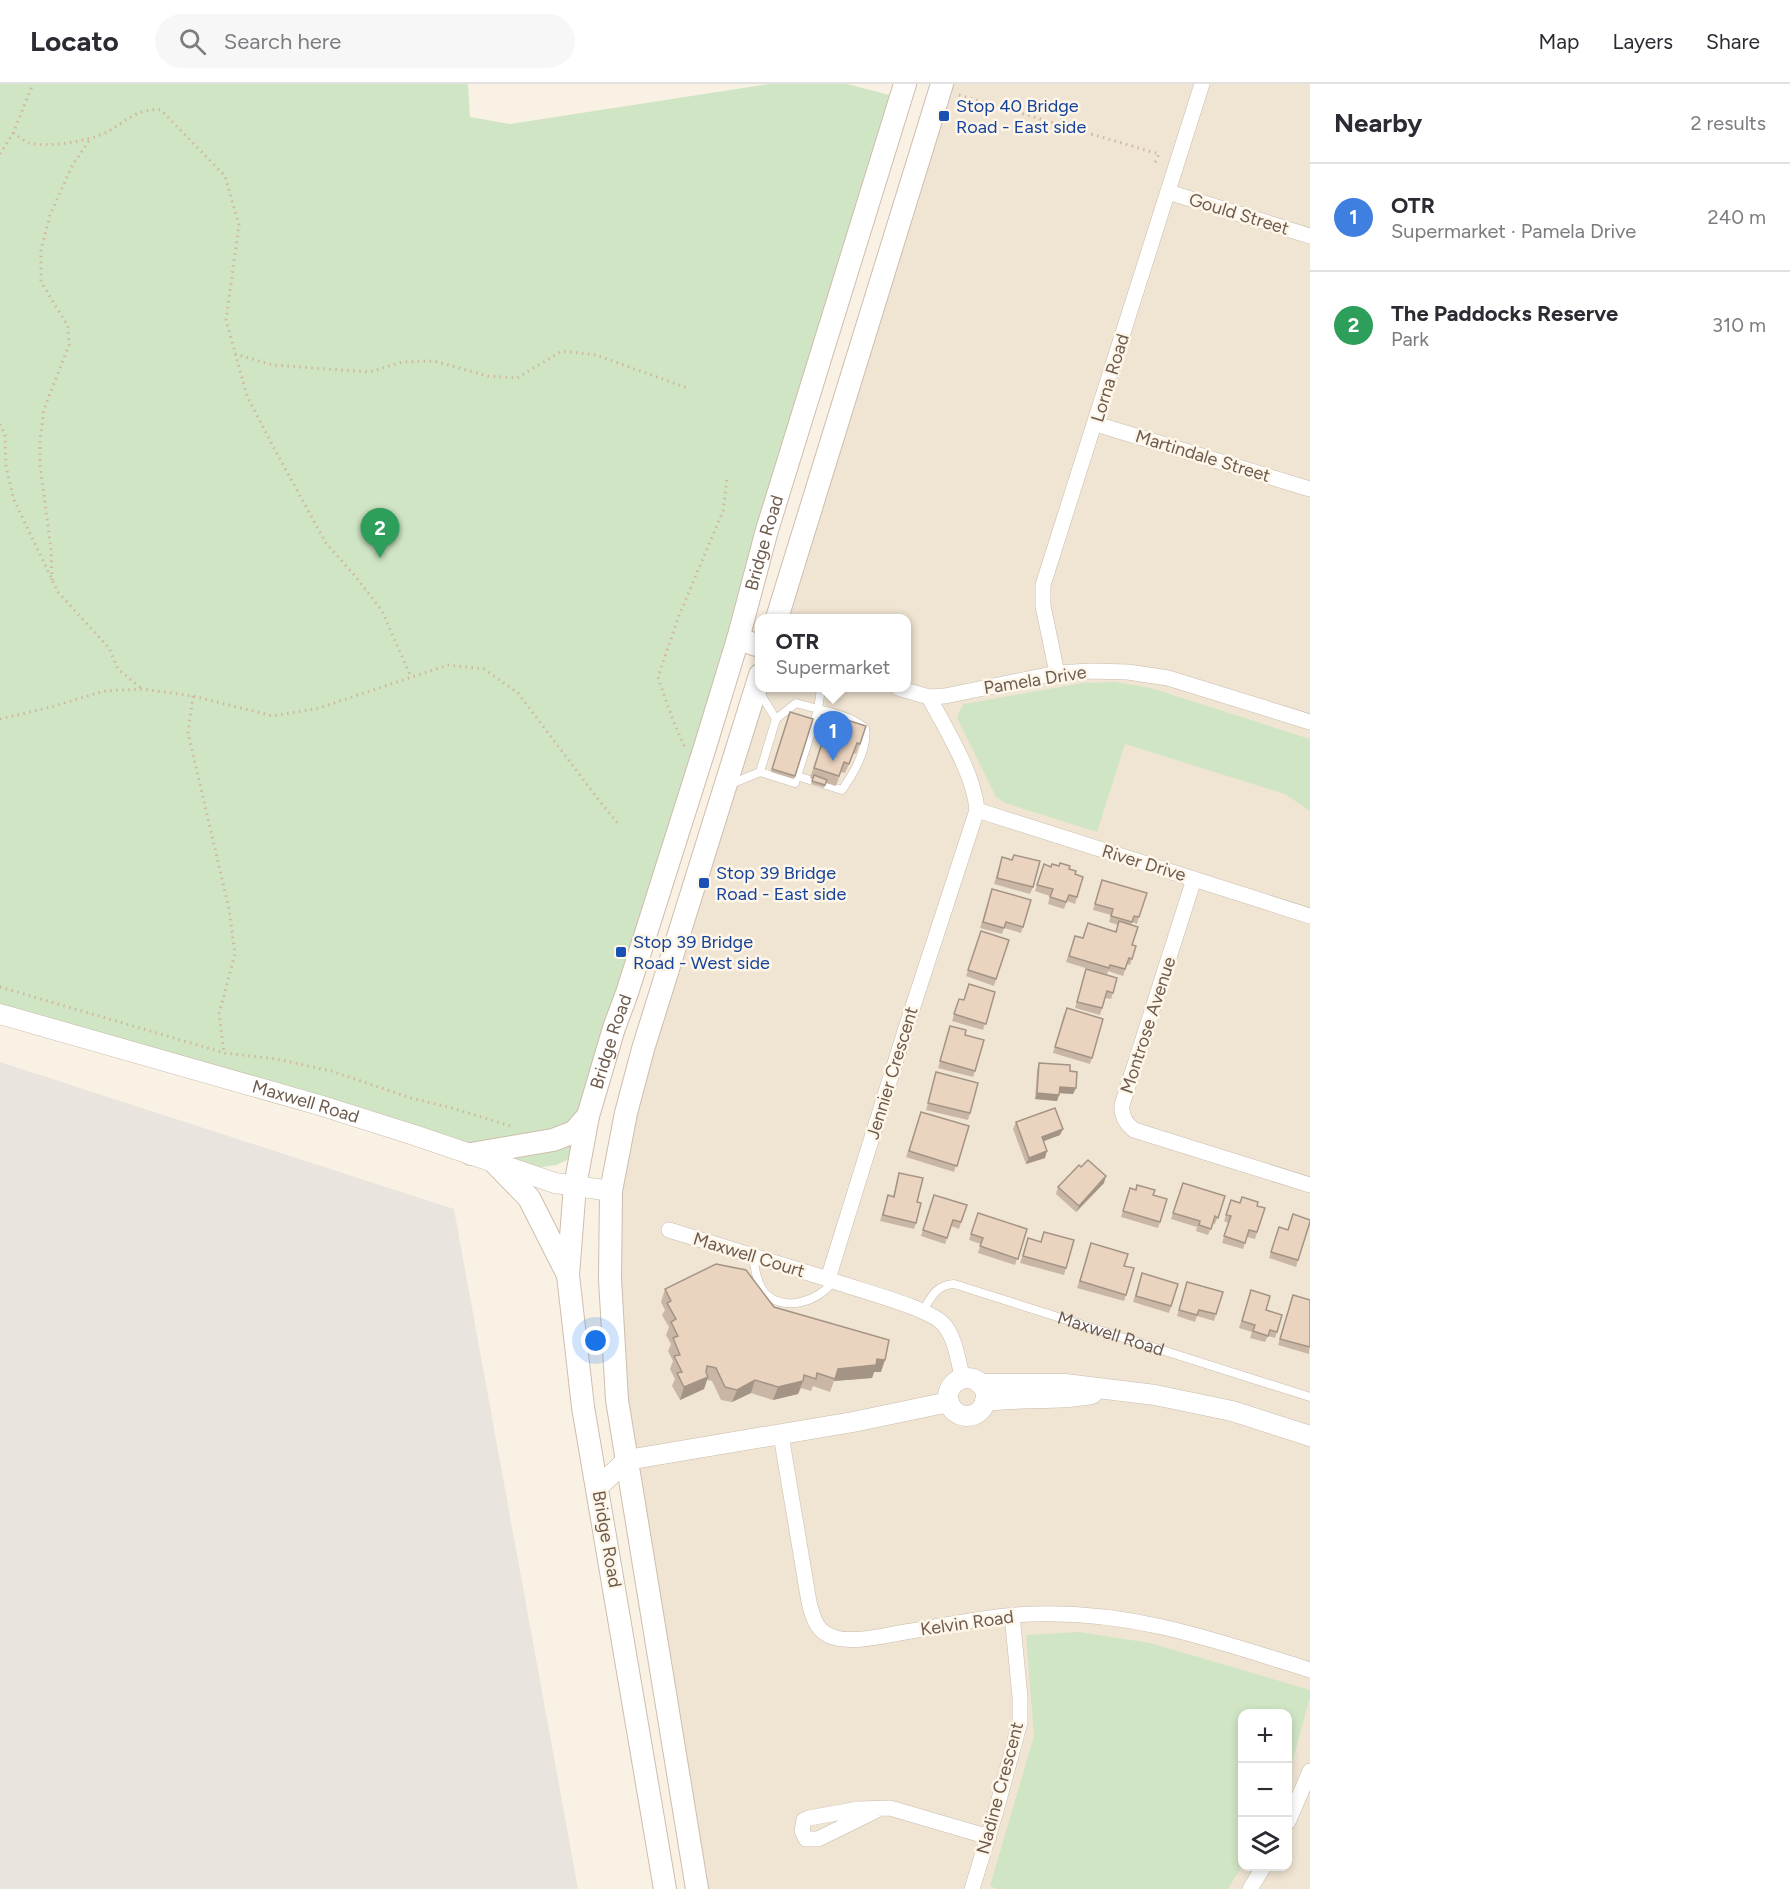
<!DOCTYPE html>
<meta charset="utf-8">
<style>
:root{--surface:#fff;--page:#f7f7f7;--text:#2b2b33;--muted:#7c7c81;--line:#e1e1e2;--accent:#0f766e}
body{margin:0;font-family:Figtree,sans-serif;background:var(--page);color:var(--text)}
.controls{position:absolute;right:18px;bottom:18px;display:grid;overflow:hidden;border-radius:12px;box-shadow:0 3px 9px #0003}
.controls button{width:54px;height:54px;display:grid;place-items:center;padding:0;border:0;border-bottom:2px solid var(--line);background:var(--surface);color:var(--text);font:30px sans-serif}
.you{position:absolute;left:596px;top:1257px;width:21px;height:21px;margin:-15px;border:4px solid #fff;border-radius:50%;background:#1a73e8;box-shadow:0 0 0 9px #1a73e833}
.badge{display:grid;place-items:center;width:39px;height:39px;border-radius:50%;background:var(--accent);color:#fff;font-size:20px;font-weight:700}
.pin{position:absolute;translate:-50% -50px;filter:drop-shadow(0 2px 3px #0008)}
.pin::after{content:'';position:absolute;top:32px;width:21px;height:18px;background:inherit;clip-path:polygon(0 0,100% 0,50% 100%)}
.popup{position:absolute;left:755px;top:530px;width:156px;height:78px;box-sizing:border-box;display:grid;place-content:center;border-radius:12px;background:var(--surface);filter:drop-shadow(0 2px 4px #0005);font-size:20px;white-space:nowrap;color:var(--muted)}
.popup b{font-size:22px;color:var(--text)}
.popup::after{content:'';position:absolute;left:50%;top:100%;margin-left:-12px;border:12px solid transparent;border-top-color:var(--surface)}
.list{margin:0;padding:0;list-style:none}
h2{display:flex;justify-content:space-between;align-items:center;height:78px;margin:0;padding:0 24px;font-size:26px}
h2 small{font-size:20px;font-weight:400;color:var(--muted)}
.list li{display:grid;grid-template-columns:39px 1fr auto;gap:18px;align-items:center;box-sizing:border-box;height:108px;padding:0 24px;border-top:2px solid var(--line)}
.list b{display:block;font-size:22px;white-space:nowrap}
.list p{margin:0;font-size:20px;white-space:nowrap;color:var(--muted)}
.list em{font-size:20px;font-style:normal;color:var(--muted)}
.icon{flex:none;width:33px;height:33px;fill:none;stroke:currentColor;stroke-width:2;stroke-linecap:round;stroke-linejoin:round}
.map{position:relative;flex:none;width:1310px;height:1805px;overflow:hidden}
header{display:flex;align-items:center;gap:36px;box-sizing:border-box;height:84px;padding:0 30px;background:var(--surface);border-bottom:2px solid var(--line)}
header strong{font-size:28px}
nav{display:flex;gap:33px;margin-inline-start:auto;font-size:21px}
.search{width:420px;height:54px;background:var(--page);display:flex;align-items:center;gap:15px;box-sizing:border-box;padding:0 21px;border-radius:33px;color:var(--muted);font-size:22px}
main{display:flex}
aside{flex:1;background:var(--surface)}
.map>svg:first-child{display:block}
.residential{fill:#f0e5d3;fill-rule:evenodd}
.industrial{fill:#e9e4de}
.green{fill:#cfe5c4}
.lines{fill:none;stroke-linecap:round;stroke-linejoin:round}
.service-casing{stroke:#c8bbac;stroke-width:9}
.minor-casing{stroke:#c8bbac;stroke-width:16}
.tertiary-casing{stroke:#c8bbac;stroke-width:21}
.secondary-casing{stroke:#cebdac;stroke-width:24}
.path{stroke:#d0b7a2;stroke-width:3;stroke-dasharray:1.5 4.5;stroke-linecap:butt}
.service{stroke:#fff;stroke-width:8}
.minor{stroke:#fff;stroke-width:15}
.tertiary{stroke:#fff;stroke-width:20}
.secondary{stroke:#fff;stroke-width:22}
.wall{fill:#cab6a4}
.shaded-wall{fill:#a49486}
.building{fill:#ebd4bf;stroke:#a49486;stroke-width:1.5}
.transit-dot{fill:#1a4fb4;stroke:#fdf6e9;stroke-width:2}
.labels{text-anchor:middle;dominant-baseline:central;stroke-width:5;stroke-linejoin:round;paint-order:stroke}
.transit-label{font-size:18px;fill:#164399;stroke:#fdf6e9;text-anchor:start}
.street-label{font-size:18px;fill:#6e5b4d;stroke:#fdf6e9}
</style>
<header>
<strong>Locato</strong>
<div class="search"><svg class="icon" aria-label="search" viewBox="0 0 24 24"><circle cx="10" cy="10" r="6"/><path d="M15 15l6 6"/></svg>Search here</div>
<nav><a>Map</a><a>Layers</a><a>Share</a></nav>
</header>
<main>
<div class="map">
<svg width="1310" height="1805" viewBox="0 0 1310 1805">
<rect width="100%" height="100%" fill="#f9f2e4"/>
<path class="residential" d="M942,0H1310V1805H697L627,1376L611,1107L760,604H906V534H777ZM1242,1630H1288V1782H1242Z"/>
<path class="industrial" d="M0,978L454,1125L578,1805H0Z"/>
<g class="green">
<path d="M0,0H468L470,33L510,40L769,0H847L901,14L578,1071L556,1081L529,1085L0,928Z"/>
<path d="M1114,598L1151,604L1310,655V727L1285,710L1125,660L1097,748L1005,719L996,713L957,634L960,626L964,620L1083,599Z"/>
<path d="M1079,1548L1150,1559L1310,1606V1613L1288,1694V1630H1242V1782L1228,1805H997L990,1802L1034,1652L1026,1551Z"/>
</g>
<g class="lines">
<defs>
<g id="service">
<path d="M760,609L776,635"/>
<path d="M797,692L842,706C854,689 868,665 865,644C847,629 818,626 796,619L776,635L760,688L795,699L797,692L818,626L821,604"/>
<path d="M731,700L760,688"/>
<path d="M753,1173C755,1185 757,1200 765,1209C784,1229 820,1217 833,1197"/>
<path id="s1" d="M923,1227C931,1213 936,1201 954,1200L1310,1313"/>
</g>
<g id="minor">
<path d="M1168,108L1310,152"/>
<path d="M1096,340L1310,405"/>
<path d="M1057,589L1043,522V501L1202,0"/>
<path d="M898,604L929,613L945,612L1057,589L1091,587L1128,588L1168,594L1310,638"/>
<path d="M929,613C946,646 974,689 977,726L905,947L828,1195C853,1205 933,1224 945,1242C956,1256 958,1278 963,1295"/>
<path d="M977,726L1310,832"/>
<path d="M1194,795L1122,1021C1121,1031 1126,1040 1134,1046L1310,1101"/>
<path d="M669,1146L828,1195"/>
<path d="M781,1351L809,1518C813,1533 816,1548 833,1553C853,1560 885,1551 905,1548C948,1541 992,1531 1035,1530C1135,1527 1217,1557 1310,1586"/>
<path d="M881,1724L818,1755H806L802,1747L804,1736L809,1734L859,1725L890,1724L989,1753"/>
<path d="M1288,1738L1310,1687"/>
<path d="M972,1805L996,1727L1020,1638V1613L1012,1531"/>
<path d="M1250,1805L1264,1782"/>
</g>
<g id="tertiary">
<path id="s2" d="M0,930L319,1021L414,1051L555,1099L611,1107"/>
<circle cx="967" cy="1313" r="19"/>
<path d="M980,1300H1065L1155,1311L1232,1327L1310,1352"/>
<path d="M985,1317C1021,1312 1057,1317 1092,1310"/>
<path d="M598,1403L627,1376L853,1338L949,1318"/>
</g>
<g id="secondary">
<path d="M777,534L942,0"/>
<path d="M738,555L760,562"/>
<path d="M471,1070L553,1056L574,1048L588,1032"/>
<path d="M495,1079L529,1114L568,1191"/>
<path id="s3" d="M665,1805L583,1323L568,1191L575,1102L588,1032L614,944L627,909L705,663L738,555L767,446L905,0"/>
<path d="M697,1805L617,1316L610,1195L611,1107L626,1029L643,965L760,591"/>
</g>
</defs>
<use href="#service" class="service-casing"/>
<use href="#minor" class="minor-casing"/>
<use href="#tertiary" class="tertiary-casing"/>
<use href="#secondary" class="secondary-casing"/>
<g class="path">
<path d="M959,11L1159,70L1155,79"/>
<path d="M13,49C18,52 24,57 29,59C47,64 90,57 107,48C125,38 139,23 161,26L225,92L239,141L226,236L247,312L276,368L326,459L356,493L382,527L411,593"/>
<path d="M0,70L13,49L33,0"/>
<path d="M235,270L273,281L370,288L402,278L434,277L488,292L517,294L562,267L596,271L690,305"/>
<path d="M0,340L5,351L6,383L14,416L58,508L109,564L118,585L141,604"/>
<path d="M52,496L51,465L40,381V356L44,325L69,261L68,242L41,198V166L50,131L72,82L91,54"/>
<path d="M193,612L188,649L229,825L235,870L219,930L224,969"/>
<path d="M0,635L51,623L104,607L142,605L193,612L273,632L319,624L448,581L484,585L518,609L601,719L620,742"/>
<path d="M684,662L671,631L658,593L678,534L723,427L727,394"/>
<path d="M0,903L225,969L276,975L331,987L411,1014L452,1024L510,1042"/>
</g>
<use href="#service" class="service"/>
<use href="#minor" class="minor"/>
<use href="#tertiary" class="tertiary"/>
<use href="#secondary" class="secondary"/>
</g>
<g class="wall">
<path d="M790,628L813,635L794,695L771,688Z"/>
<path d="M831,631L866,642L856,670L854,669L845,689L841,688L836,702L826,699L824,704L811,700L813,695L810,694Z"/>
<path d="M1002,773L1033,803L1030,810L994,800Z"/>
<path d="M1044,780L1051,783L1069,785L1075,790L1083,793L1075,820L1067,817L1064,825L1048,820L1050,812L1035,807Z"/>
<path d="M1100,802L1139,833L1137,840L1132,838L1131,841L1132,861L1136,862L1130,881L1127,880L1123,892L1108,887L1107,891L1113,909L1111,915L1105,914L1100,931L1075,924L1086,885L1105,890L1066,878L1075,852L1083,854L1115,848L1118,841L1109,838L1111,831L1093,826Z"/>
<path d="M992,805L1023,843L1021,849L1004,844L1002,850L980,844Z"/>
<path d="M981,847L1009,856L994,902L966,892Z"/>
<path d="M995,908L983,946L952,937L959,915L964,916Z"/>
<path d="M1064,930L1092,974L1090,980L1053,969Z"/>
<path d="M950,942L965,951L975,987L973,993L938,984Z"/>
<path d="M1039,979L1070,987L1076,1004L1073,1010L1059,1009L1057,1017L1035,1015L1037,986Z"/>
<path d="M936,988L970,1029L968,1036L926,1026Z"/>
<path d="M921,1028L969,1042L954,1088L906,1073Z"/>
<path d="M1016,1038L1060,1051L1043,1057L1045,1074L1026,1080L1013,1045Z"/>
<path d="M1081,1083L1104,1099L1076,1128L1056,1110L1058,1103Z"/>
<path d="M899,1089L917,1118L916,1139L914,1145L880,1137L888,1111L893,1112Z"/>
<path d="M1183,1099L1225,1112L1215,1140L1213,1139L1208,1151L1196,1147L1197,1143L1171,1135Z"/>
<path d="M1130,1104L1153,1111L1160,1138L1158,1144L1121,1133Z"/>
<path d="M934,1111L967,1121L959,1145L951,1142L945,1160L921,1152Z"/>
<path d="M1231,1116L1240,1119L1257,1122L1265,1124L1255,1155L1247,1153L1243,1165L1222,1159L1228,1139L1224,1137Z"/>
<path d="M978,1129L1027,1145L1015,1181L978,1169L981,1160L969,1156Z"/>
<path d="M1310,1138L1296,1183L1269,1174L1279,1143L1287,1146Z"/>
<path d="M1028,1154L1066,1184L1064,1191L1020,1179Z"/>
<path d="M1089,1165L1126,1211L1124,1217L1077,1204Z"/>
<path d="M1140,1195L1178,1200L1169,1229L1133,1218Z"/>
<path d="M1187,1198L1216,1230L1214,1237L1197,1232L1195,1238L1177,1232Z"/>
<path d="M665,1205L774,1223L881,1288H874L872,1294L834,1297L830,1308L813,1302L811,1307L801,1304L798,1310L773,1316L751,1309L732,1318L721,1316L712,1297L707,1296L704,1305L680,1316L672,1302L675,1295L670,1285L673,1277L668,1267L671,1260L666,1251L669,1243L662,1231L665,1226L661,1218Z"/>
<path d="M1251,1206L1266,1226L1282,1231L1275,1254L1268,1252L1265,1258L1250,1254L1252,1248L1239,1244Z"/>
<path d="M1310,1216L1309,1270L1278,1261L1291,1217Z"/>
</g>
<g class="shaded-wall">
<path d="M1060,1003L1076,1004L1073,1010L1058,1009Z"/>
<path d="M1037,1009L1059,1011L1057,1017L1035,1015Z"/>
<path d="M1063,1045L1060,1051L1039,1059L1042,1053Z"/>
<path d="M1047,1067L1045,1074L1026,1080L1029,1074Z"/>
<path d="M1106,1092L1104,1099L1076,1128L1079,1122Z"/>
<path d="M877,1275L885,1276L881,1288H874L872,1294L834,1297L838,1285Z"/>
<path d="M708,1293L704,1305L680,1316L684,1303Z"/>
<path d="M755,1296L751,1309L732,1318L737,1306Z"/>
<path d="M803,1297L798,1310L773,1316L778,1303Z"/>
</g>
<g class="building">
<path d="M790,628L813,635L795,692L772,685Z"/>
<path d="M831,631L866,642L860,660L857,659L849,680L844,678L839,692L814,684Z"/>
<path d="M814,691L827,696L825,701L812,697Z"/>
<path d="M1014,771L1040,777L1033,803L997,794L1002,773L1012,776Z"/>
<path d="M1060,779L1070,782L1069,785L1076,787L1075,790L1083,793L1077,813L1069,811L1066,818L1050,813L1053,805L1037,801L1044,780L1051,783L1052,780L1059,782Z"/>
<path d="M1102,796L1147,809L1139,833L1134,832L1132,838L1111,832L1113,825L1095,820Z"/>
<path d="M992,805L1031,816L1023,843L1006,838L1004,844L983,838Z"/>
<path d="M1119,837L1138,843L1132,861L1136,862L1132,875L1129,874L1125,885L1110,881L1109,884L1069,872L1075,852L1083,854L1088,839L1116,848Z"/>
<path d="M981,847L1009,856L996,895L968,886Z"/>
<path d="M1086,885L1117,894L1113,909L1107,907L1102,924L1077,918Z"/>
<path d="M969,900L995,908L986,940L954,930L959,915L964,916Z"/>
<path d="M1067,924L1103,935L1092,974L1055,963Z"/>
<path d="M950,942L966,946L965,951L984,956L975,987L940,977Z"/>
<path d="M1039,979L1070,981V987L1077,988L1076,1004L1060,1003L1059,1011L1037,1009Z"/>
<path d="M936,988L978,999L970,1029L928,1019Z"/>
<path d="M1055,1024L1063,1045L1042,1053L1047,1067L1029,1074L1016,1038Z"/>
<path d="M921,1028L969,1042L957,1082L909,1067Z"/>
<path d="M1088,1076L1106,1092L1079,1122L1058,1103L1079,1081L1081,1083Z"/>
<path d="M899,1089L923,1094L917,1118L921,1119L916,1139L883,1131L888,1111L894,1113Z"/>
<path d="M1183,1099L1225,1112L1218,1134L1215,1132L1211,1145L1199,1141L1200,1137L1173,1129Z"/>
<path d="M1137,1101L1155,1106L1153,1111L1167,1115L1160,1138L1123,1127L1130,1104L1136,1106Z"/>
<path d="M934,1111L967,1121L961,1138L953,1136L947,1154L923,1146Z"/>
<path d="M1242,1113L1258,1118L1257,1122L1265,1124L1257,1148L1249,1146L1245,1159L1224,1152L1231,1132L1226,1131L1231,1116L1240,1119Z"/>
<path d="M978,1129L1027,1145L1018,1175L980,1162L983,1154L971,1150Z"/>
<path d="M1293,1130L1310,1136V1138L1298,1176L1271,1168L1279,1143L1288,1146Z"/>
<path d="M1044,1148L1074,1156L1066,1184L1023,1172L1028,1154L1041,1158Z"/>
<path d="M1091,1159L1128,1170L1124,1182L1134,1184L1126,1211L1080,1197Z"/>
<path d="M716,1180L746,1186L774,1223L889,1256L885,1276L877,1275L876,1281L838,1285L835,1295L817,1289L816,1295L804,1291L803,1297L778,1303L755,1296L737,1306L725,1303L716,1284L707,1282L706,1288L708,1293L684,1303L677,1289L682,1288L674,1272L680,1271L673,1254L678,1252L671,1238L676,1235L667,1219L671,1217L665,1205Z"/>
<path d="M1142,1189L1178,1200L1171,1222L1136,1212Z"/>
<path d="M1187,1198L1223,1208L1216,1230L1199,1226L1197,1231L1179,1226Z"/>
<path d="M1251,1206L1270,1212L1266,1226L1282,1231L1277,1248L1270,1246L1268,1252L1253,1247L1255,1241L1242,1237Z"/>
<path d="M1293,1211L1310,1216V1263L1280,1255Z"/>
</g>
<g class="transit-dot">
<rect x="938" y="26" width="12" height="12" rx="3"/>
<rect x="698" y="793" width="12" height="12" rx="3"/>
<rect x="615" y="862" width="12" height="12" rx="3"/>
</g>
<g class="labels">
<g class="transit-label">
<text x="956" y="22">Stop 40 Bridge<tspan x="956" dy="21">Road - East side</tspan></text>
<text x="716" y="789">Stop 39 Bridge<tspan x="716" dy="21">Road - East side</tspan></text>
<text x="633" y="858">Stop 39 Bridge<tspan x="633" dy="21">Road - West side</tspan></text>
</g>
<g class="street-label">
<text transform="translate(1239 130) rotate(17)">Gould Street</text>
<text transform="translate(1110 294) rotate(-73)">Lorna Road</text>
<text transform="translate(1203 372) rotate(17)">Martindale Street</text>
<text stroke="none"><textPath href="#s3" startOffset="1382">Bridge Road</textPath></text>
<text transform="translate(1035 596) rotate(-9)">Pamela Drive</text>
<text transform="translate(1144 779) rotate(17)">River Drive</text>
<text transform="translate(1148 941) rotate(-72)">Montrose Avenue</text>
<text stroke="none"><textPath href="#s3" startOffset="860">Bridge Road</textPath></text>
<text transform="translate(892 989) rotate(-73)">Jennier Crescent</text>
<text stroke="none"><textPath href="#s2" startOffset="318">Maxwell Road</textPath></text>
<text transform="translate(749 1171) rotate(17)">Maxwell Court</text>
<text stroke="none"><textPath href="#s1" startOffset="208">Maxwell Road</textPath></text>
<text transform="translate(607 1455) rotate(80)">Bridge Road</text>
<text transform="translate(967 1539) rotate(-8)">Kelvin Road</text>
<text transform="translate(1000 1704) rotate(-75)">Nadine Crescent</text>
</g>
</g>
</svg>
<div class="controls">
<button>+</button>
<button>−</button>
<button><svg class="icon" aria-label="layers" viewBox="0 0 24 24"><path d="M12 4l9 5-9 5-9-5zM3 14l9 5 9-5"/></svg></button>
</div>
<div class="you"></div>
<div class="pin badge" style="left:833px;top:677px;background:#3f7fe0">1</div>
<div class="popup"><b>OTR</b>Supermarket</div>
<div class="pin badge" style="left:380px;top:474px;background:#2e9e5b">2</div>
</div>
<aside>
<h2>Nearby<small>2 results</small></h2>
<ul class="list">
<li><span class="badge" style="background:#3f7fe0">1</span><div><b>OTR</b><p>Supermarket · Pamela Drive</p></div><em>240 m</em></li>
<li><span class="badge" style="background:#2e9e5b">2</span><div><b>The Paddocks Reserve</b><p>Park</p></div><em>310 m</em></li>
</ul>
</aside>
</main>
